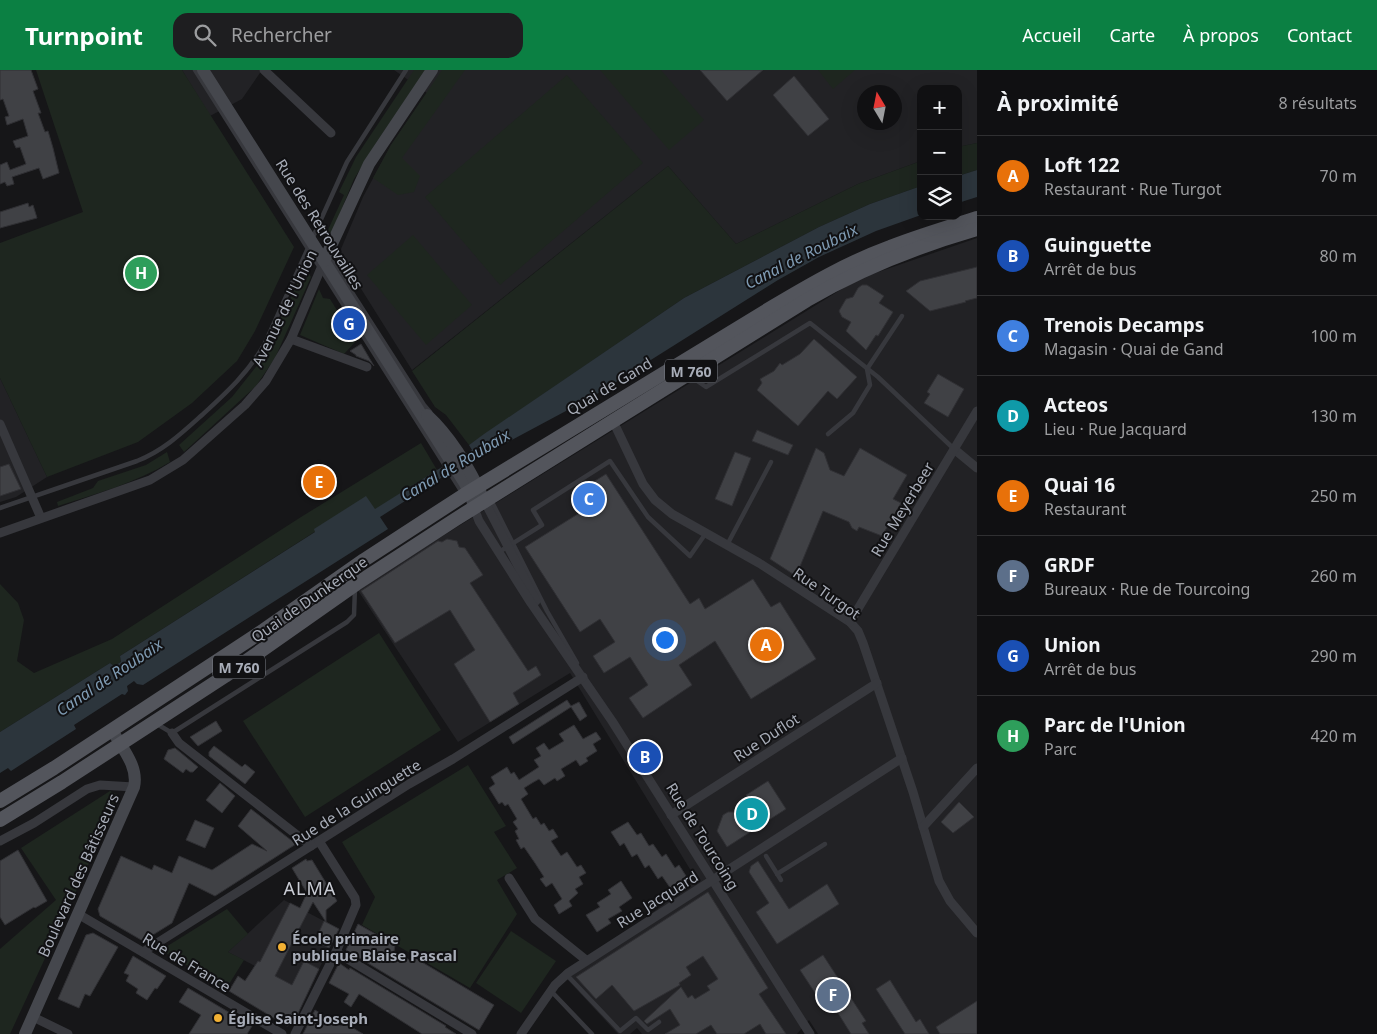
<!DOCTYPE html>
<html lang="fr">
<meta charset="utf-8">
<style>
:root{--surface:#101012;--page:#1e1e20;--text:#f1f3f6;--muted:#9c9d9f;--line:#303032;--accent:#0b8043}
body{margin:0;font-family:"Noto Sans",sans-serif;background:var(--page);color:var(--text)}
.controls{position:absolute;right:15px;top:15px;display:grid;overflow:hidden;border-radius:10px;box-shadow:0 5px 20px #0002}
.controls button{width:45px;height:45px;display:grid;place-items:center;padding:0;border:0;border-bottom:1px solid var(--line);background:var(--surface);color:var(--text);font:25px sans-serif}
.compass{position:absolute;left:857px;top:15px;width:45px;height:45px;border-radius:50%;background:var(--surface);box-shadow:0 5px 20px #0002;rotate:350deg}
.you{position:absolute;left:664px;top:569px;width:18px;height:18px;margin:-12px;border:4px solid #fff;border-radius:50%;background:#1a73e8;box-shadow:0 0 0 8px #1a73e833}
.badge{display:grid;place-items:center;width:32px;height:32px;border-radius:50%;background:var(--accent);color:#fff;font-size:16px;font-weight:700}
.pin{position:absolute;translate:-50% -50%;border:2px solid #fff;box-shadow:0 1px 5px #0006}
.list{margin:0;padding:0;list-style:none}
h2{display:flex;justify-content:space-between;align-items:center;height:65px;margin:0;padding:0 20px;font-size:21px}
h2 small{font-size:16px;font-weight:400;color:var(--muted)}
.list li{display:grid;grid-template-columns:32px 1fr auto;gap:15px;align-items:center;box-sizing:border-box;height:80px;padding:0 20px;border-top:1px solid var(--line)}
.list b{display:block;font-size:19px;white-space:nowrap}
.list p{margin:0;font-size:16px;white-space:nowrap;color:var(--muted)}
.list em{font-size:16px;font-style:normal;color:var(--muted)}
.icon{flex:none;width:28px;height:28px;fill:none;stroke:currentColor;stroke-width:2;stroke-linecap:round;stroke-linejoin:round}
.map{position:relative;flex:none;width:977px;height:964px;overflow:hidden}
header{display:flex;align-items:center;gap:30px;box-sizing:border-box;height:70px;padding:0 25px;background:var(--accent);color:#fff}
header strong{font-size:24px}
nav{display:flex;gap:28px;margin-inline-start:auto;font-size:18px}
.search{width:350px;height:45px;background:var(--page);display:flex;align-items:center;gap:12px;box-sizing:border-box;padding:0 18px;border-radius:15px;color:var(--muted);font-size:19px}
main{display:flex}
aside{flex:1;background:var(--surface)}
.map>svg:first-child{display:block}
.built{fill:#222225;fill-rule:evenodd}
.green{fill:#1e261f}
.water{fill:#2c353c}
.building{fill:#404145;stroke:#303034}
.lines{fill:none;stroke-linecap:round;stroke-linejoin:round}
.lane{stroke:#37383d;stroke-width:4.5}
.street{stroke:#37383d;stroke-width:9}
.secondary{stroke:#45474d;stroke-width:12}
.primary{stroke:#53555c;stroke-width:14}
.poi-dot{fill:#f2b134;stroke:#111113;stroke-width:2}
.labels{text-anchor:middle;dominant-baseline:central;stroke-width:4;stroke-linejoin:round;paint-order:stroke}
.shield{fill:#111113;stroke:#7b7e86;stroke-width:1}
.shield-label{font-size:14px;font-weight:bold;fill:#a8adb8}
.street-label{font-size:15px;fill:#a8adb8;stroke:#111113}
.poi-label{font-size:15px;font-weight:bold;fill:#a8adb8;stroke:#111113;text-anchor:start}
.water-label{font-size:16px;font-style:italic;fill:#7f9bb3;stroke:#111113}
.quarter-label{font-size:18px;letter-spacing:1px;fill:#c9ccd4;stroke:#111113}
</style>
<header>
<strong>Turnpoint</strong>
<div class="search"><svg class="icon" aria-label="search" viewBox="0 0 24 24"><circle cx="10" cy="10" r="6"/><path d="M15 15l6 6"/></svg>Rechercher</div>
<nav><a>Accueil</a><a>Carte</a><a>À propos</a><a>Contact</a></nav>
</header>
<main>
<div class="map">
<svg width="977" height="964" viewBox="0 0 977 964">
<rect width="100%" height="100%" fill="#161618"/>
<g class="built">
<path d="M182,0H262L242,29L210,46Z"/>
<path d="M394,0H977V73L958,77V19H921V91L858,114L736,174L668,96L412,300L343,190L341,179L363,127L391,75L427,23ZM864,22H894V52H864Z"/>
<path d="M977,168V964H818L809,950L797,964H642L637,958L630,964H618L567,909L696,809L570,603L458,672L357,519L858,209Z"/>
<path d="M0,308L47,407L16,427L0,432Z"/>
<path d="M284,830L339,859L307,923L228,882Z"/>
</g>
<g class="green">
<path d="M36,0H182L294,177L255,261L237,291L192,333L138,372L47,407L0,308V173L83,142Z"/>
<path d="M414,0H426L376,73L354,109L330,167L327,162L344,125L339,122L356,87Z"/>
<path d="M442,0H465L402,88L420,106L414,122L398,125L373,108L391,75Z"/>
<path d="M600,0H661L704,50L669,80Z"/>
<path d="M818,0H855L833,19Z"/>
<path d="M567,5L643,93L500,215L425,127Z"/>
<path d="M977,73V100L958,106V77Z"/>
<path d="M921,91V116L870,134L819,157L684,228L469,375L446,345L435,337L412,301L668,96L736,174L858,114Z"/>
<path d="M413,165L472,235L426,275L367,205Z"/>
<path d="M305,197L311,207L275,288L256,316L184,382L179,375L232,327L259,293Z"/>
<path d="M319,219L323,228L330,229L356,271L344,284L300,265Z"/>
<path d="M421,373L437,400L375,440L366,427L315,459L316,461L120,586L121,592L114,596L110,593L0,662V514L18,533L24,550L17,591L34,603L112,569L301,447Z"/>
<path d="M167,382L170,392C135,413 96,424 58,436L57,432L93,418L98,411L146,395Z"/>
<path d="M379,563L441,660L305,747L243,651Z"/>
<path d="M468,695L506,756L494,762L517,798L497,810L517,844L470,918L362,855L375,827L342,772Z"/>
<path d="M110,721L120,726L10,964H0V879L56,830L21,778Z"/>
<path d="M227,839L248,864L228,882L244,890L226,919L161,880Z"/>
<path d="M511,861L556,891L521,943L476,913Z"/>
</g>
<g class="water">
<path d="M977,100V127L958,133V106Z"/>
<path d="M921,116V145L876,161L819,187L778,210L592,327L441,408L380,447L388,459L143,615L137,614L134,611L127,616L128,621L125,625L122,624L74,655L76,659L11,701L8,698L0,703V662L110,593L114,596L121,592L120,586L315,462L314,459L366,426L375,439L437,400L472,380L469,375L484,364L684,228L819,157L870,134Z"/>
</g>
<g class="building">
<path d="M0,0H31L38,19L33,21L41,43H38L45,62L48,61L53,78L59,103L43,109L39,98L12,107L14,114L7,116L5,112L0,114V95L7,92L10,100L26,94L20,77L16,78L13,71L28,66L23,49L7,55L5,47L9,46L3,29L0,30Z"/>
<path d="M700,0H763L727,31Z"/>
<path d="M794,6L829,49L808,66L773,25Z"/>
<path d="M28,133L29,137L33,135L37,148L0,158V142Z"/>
<path d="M977,197V228L965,231L966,232L930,241L906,221L920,211Z"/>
<path d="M862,215H867L884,226L879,233L893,242L878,266L876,265L866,280L846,261L851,252L842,247L839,241L846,229L853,227L858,218Z"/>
<path d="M814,269L857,307L837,329L828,321L798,356L757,320L762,313L760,309L774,301L780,293L782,295L800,284Z"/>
<path d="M361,274L374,296L369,291L356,286V285L350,281Z"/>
<path d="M938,304L964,319L948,347L924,333L930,324L927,322Z"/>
<path d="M757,360L793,375L788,385L752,371Z"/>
<path d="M816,378L824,383L830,400L844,406L860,378L907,405L893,429L901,433L882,466L859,457L857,461L852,458L849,452L823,441L796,506L770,489Z"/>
<path d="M735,382L751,388L732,436L715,429Z"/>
<path d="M9,394L21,419L0,426V397Z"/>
<path d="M322,403L329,413L316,422L309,411Z"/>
<path d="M606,404L690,534L699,528L705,539L753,509L771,537L780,532L816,589L751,629L715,571L679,595L692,615L643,648L629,628L648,615L630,587L604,603L593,586L615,572L600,549L580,562L525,477L581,442L571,426Z"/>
<path d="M447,469L457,471L459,477L465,478L483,505L470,513L528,601L536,596L541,605L513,623L519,634L490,652L454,594L475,580L450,540L395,573L361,521L438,471L442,472Z"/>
<path d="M567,630L571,636L579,632L587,646L580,651L571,637L513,674L509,667Z"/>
<path d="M216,651L222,661L198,676L190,667Z"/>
<path d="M574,655L583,669L596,662L601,669L593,674L597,681L586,688L588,691L580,696L576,690L561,699L565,706L557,711L555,708L544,715L539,709L532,713L524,718L528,724L521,729L533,749L536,747L541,755L544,753L549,761L553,759L558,767L551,771L561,786L567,782L577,797L581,795L586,803L579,807L583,814L575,819L578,823L569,831L572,836L559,844L554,835L562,829L552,813L546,817L540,809L544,807L535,793L524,777L521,779L516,770L519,769L515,761L518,759L513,752L517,749L508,734L505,736L502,732L499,734L489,718L495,714L491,707L507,697L511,704L514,702L519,710L539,697L534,690L541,686L536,678L544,673L549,680L564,671L559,664Z"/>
<path d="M214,676L242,697L245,694L255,702L245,714L209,686V682Z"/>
<path d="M175,678L198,697L193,702H190L186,699L183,703L164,689L168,680Z"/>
<path d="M768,711L786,739L727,777L717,761L723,745L728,742H736L751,733L746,725Z"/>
<path d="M220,713L235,726L222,743L206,730Z"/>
<path d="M959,732L974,747L953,763L941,752Z"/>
<path d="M251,739L296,774L215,826L189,813L172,853L143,871L100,846L98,839L121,786L152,800L154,795L172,803L179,786L212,800L252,774L267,781L238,756Z"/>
<path d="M195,750L214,758L205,778L186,770Z"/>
<path d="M628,752L637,765L641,763L649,776L653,774L662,787L666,784L675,798L679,795L688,809L671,819L662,806L658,809L649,795L645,798L637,784L632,787L624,773L620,776L611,762Z"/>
<path d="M18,780L47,831L35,838L34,837L5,855L0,847V791Z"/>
<path d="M306,789L307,791L312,790L337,831L326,840V852L313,832L275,906L292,915L304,891L319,899L293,954L287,956L229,921L238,906L245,911L258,891L260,892L290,833L300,838L307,823L292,798Z"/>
<path d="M758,791L789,839L827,814L839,834L777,874L756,842L769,833L749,802L751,796Z"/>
<path d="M621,811L632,828L619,837L622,841L608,849L611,853L597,862L586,845L600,837L597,833L611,824L608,820Z"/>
<path d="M708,822L768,918L759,924L786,964H766L760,954L744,964H717L711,955L696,964H665L680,955L670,939L647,954L644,951L681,917L688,928L692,925L695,929L710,920L707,916L718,909L703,886L686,897L691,905L679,913L680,915L634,941L612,915L596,929L576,907Z"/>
<path d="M324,851L339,859L329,878L315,871Z"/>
<path d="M358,854L395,875L394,881L411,891L412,890L414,891L415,888L494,935L479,960L346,880Z"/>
<path d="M93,863L118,877L90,926L85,924L79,938L58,929L86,865Z"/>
<path d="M823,885L866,951L862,953L869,964H851L828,927L821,932L800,900Z"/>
<path d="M133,886L166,906L157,919L155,918L147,930L136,923L138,919L126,911L129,905L124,903Z"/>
<path d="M339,893L349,900L350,898L446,956L445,957L456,964H422L359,924L351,937L344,932L349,924L329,913Z"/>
<path d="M890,910L916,952L920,949L929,964H905L876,919Z"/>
<path d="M188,918L252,956L247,964H189L201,945L179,932Z"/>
<path d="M977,931V964H940L936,957Z"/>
<path d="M315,940L341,956L343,952L363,964H303Z"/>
</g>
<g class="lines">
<g class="lane">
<path d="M195,0L463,424"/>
<path d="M328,185L424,335L430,342"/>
<path d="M690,306L706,317L810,253L878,307L954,379"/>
<path d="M828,364L853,343L870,315L867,299L902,246"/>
<path d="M491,430L547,541L577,593"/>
<path d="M0,438L137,391C163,381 182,363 202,345C227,322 249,302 265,273L347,92L406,0"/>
<path d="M727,475L771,392"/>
<path d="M499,482L542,455L533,440L610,391L648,447L690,486L706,463"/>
<path d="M157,654L172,663L347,552L354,545L355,518"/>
<path d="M766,786L781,810"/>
<path d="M777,804L825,774"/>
<path d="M566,904L620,961L636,948L648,960L659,952"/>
<path d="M551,921L592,964"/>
</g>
<g class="street">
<path d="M264,0L331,63"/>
<path d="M291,269L367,297"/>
<path d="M613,351L643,414L655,430L672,444L759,493L850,552L858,561L863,573L913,722L939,811L950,831L977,863"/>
<path d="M0,354L41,448"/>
<path d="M954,379L977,398"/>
<path d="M485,432L536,531"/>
<path d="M474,438L479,451L531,533L612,651L810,964"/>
<path d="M0,463L150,410L183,390L245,335L266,311L291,269L324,191"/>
<path d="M850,552L977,341"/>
<path d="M172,663L179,673L311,776"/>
<path d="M671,745L877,613"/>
<path d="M923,757L977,698"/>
<path d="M0,771L34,753L87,719L100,715L134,717"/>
<path d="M509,808L535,849L586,890"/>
<path d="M78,844L282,964"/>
<path d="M143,882L409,714L453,689L583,607"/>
<path d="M336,882L472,964"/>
<path d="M33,947L68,964"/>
<path d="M295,964L336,882L356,835L355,828L319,771"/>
<path d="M521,964L555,915L568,903L902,688"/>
</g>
<g class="secondary">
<path d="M203,0L464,412L471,425L474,438"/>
<path d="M324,191L369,94L432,0"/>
<path d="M427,345C452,368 471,401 485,432"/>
<path d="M25,964L134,717C139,696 121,677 112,660"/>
</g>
<g class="primary">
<path d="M0,731L54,698L264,560L364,490L464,425L774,236C811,214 849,192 890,177C918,166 948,157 977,148"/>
<path d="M0,750L62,712L225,606L356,514L456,449L807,230C860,199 918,176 977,159"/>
</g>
</g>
<g class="poi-dot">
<circle cx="282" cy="877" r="5"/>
<circle cx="218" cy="948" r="5"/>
</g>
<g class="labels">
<g class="shield">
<rect x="665" y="289.5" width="52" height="23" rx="4"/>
<rect x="213" y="585.5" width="52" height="23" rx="4"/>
</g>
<g class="shield-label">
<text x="691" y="301">M 760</text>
<text x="239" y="597">M 760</text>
</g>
<g class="street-label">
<text transform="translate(320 154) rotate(58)">Rue des Retrouvailles</text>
<text transform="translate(284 238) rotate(-64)">Avenue de l'Union</text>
<text transform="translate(609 316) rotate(-31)">Quai de Gand</text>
<text transform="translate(902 439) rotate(-59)">Rue Meyerbeer</text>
<text transform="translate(827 523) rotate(35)">Rue Turgot</text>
<text transform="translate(309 529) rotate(-35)">Quai de Dunkerque</text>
<text transform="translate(766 667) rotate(-33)">Rue Duflot</text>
<text transform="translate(356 732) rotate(-32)">Rue de la Guinguette</text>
<text transform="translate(703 766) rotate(58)">Rue de Tourcoing</text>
<text transform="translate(78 805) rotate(-66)">Boulevard des Bâtisseurs</text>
<text transform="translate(657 829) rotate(-32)">Rue Jacquard</text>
<text transform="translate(187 892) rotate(31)">Rue de France</text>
</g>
<g class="poi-label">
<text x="292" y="868">École primaire<tspan x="292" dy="17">publique Blaise Pascal</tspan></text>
<text x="228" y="948">Église Saint-Joseph</text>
</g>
<g class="water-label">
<text transform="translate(801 186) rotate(-27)">Canal de Roubaix</text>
<text transform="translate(455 395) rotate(-31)">Canal de Roubaix</text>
<text transform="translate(109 607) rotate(-34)">Canal de Roubaix</text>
</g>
<g class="quarter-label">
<text x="310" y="818">ALMA</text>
</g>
</g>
</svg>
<div class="controls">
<button>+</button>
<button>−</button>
<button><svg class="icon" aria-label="layers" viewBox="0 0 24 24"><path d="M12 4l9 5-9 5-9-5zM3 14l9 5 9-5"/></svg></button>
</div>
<svg class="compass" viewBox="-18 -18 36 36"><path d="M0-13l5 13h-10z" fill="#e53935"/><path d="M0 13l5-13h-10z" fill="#9c9d9f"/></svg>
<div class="you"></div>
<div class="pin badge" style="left:766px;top:575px;background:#e8710a">A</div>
<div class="pin badge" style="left:645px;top:687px;background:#1a4fb4">B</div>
<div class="pin badge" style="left:589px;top:429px;background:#3f7fe0">C</div>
<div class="pin badge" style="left:752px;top:744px;background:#0f9aa8">D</div>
<div class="pin badge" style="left:319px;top:412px;background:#e8710a">E</div>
<div class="pin badge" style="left:833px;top:925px;background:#5c6f8a">F</div>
<div class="pin badge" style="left:349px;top:254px;background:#1a4fb4">G</div>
<div class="pin badge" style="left:141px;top:203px;background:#2e9e5b">H</div>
</div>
<aside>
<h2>À proximité<small>8 résultats</small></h2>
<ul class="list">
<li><span class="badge" style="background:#e8710a">A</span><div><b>Loft 122</b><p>Restaurant · Rue Turgot</p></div><em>70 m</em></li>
<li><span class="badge" style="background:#1a4fb4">B</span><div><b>Guinguette</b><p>Arrêt de bus</p></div><em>80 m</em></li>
<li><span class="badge" style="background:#3f7fe0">C</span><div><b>Trenois Decamps</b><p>Magasin · Quai de Gand</p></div><em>100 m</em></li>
<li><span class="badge" style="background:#0f9aa8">D</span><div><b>Acteos</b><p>Lieu · Rue Jacquard</p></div><em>130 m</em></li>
<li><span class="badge" style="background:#e8710a">E</span><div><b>Quai 16</b><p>Restaurant</p></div><em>250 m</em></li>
<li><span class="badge" style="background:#5c6f8a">F</span><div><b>GRDF</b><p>Bureaux · Rue de Tourcoing</p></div><em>260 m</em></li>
<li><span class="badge" style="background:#1a4fb4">G</span><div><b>Union</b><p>Arrêt de bus</p></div><em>290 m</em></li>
<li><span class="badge" style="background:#2e9e5b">H</span><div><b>Parc de l'Union</b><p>Parc</p></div><em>420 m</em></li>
</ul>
</aside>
</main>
